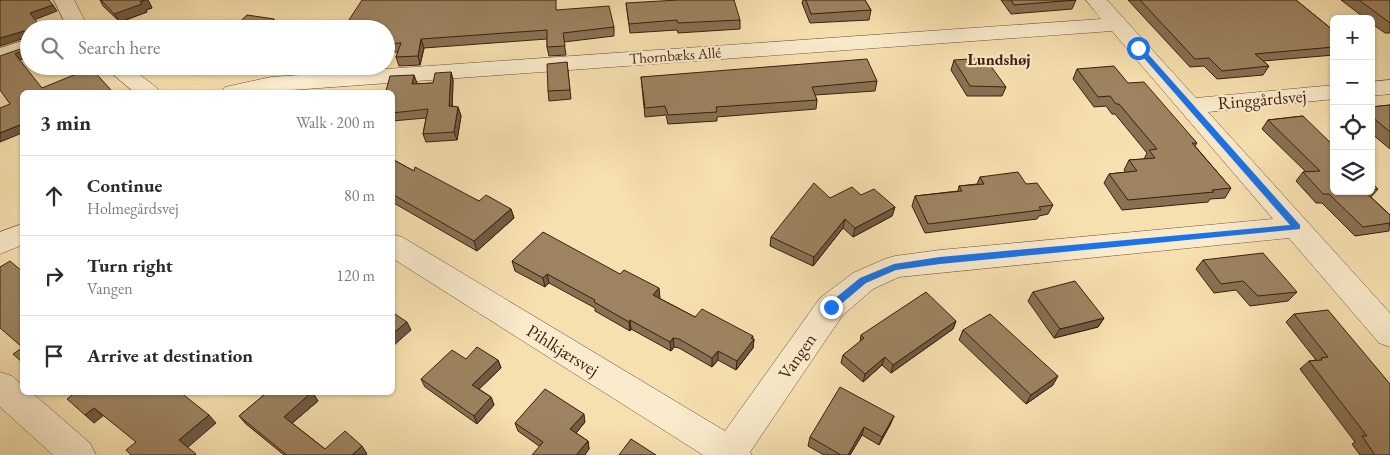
<!DOCTYPE html>
<meta charset="utf-8">
<style>
:root{--surface:#fff;--page:#f2f2f3;--text:#2b2b33;--muted:#7c7c81;--line:#e1e1e2}
body{margin:0;font-family:"EB Garamond",serif;background:var(--page);color:var(--text)}
.controls{position:absolute;right:15px;top:15px;display:grid;overflow:hidden;border-radius:8px;box-shadow:0 1px 4px #0004}
.controls button{width:45px;height:45px;display:grid;place-items:center;padding:0;border:0;border-bottom:1px solid var(--line);background:var(--surface);color:var(--text);font:25px sans-serif}
.stop{position:absolute;width:15px;height:15px;margin:-11px;border:4px solid #1a73e8;border-radius:50%;background:#fff}
.stop.end{background:#1a73e8;border-color:#fff;box-shadow:0 1px 5px #0008}
.list{margin:0;padding:0;list-style:none}
h2{display:flex;justify-content:space-between;align-items:center;height:65px;margin:0;padding:0 20px;font-size:21px}
h2 small{font-size:16px;font-weight:400;color:var(--muted)}
.list li{display:grid;grid-template-columns:32px 1fr auto;gap:15px;align-items:center;box-sizing:border-box;height:80px;padding:0 20px;border-top:1px solid var(--line)}
.list b{display:block;font-size:19px;white-space:nowrap}
.list p{margin:0;font-size:16px;white-space:nowrap;color:var(--muted)}
.list em{font-size:16px;font-style:normal;color:var(--muted)}
.icon{flex:none;width:28px;height:28px;fill:none;stroke:currentColor;stroke-width:2;stroke-linecap:round;stroke-linejoin:round}
.map{position:relative;flex:none;width:1390px;height:455px;overflow:hidden}
.search{position:absolute;background:var(--surface);box-shadow:0 1px 4px #0004;left:20px;top:20px;width:375px;height:55px;display:flex;align-items:center;gap:12px;box-sizing:border-box;padding:0 18px;border-radius:28px;color:var(--muted);font-size:19px}
.panel{position:absolute;background:var(--surface);box-shadow:0 1px 4px #0004;left:20px;top:90px;width:375px;height:305px;border-radius:8px}
.map>svg:first-child{display:block}
.lines{fill:none;stroke-linecap:round;stroke-linejoin:round}
.minor-casing{stroke:#6b4e34;stroke-width:1}
.minor{fill:#faebcc;fill-rule:evenodd}
.wall{fill:#877153;stroke:#3c1e0b}
.shaded-wall{fill:#6e5c44;stroke:#3c1e0b}
.building{fill:#9d8361;stroke:#3c1e0b}
.route{fill:#1a73e8}
.labels{text-anchor:middle;dominant-baseline:central;stroke-width:4.5;stroke-linejoin:round;paint-order:stroke}
.far-street-label{font-size:15px;fill:#3c1e0b;stroke:#faebcc}
.far-neighbourhood-label{font-size:16px;font-weight:bold;fill:#3c1e0b;stroke:#faebcc}
.street-label{font-size:18px;fill:#3c1e0b;stroke:#faebcc}
</style>
<div class="map">
<svg width="1390" height="455" viewBox="0 0 1390 455">
<rect width="100%" height="100%" fill="#f7e0b0"/>
<filter id="stains"><feTurbulence type="fractalNoise" baseFrequency=".004" numOctaves="4"/><feColorMatrix values="0 0 0 0 .2 0 0 0 0 .09 0 0 0 0 .02 0 0 0 .5 -.17"/></filter>
<radialGradient id="worn" r=".72"><stop offset=".6" stop-color="#630" stop-opacity="0"/><stop offset="1" stop-color="#630" stop-opacity=".3"/></radialGradient>
<g class="lines">
<defs>
<g id="minor">
<path d="M54,0H74L89,29H68Z"/>
<path d="M1086,0H1107L1196,98L1334,85V99L1208,112L1390,313V347L1379,343L1289,238L899,277L873,289L842,316L750,452L752,455H703L392,258V234L402,237L725,431L820,298L853,273L885,259L895,256L940,250L1273,219L1112,31L264,92H221L225,87L271,77L1101,19Z"/>
<path d="M29,39V53L0,63V48Z"/>
<path d="M103,66H128L156,87L160,92H134Z"/>
<path d="M1390,80V94L1371,96V82Z"/>
<path d="M19,225L22,226V245L0,254V232Z"/>
<path d="M0,372L12,376L22,385V392H31L90,443L96,455H53L0,407Z"/>
</g>
</defs>
<use href="#minor" class="minor-casing"/>
<use href="#minor" class="minor"/>
</g>
<g class="wall">
<path d="M100,0H148L152,8L146,10L147,12L120,22L103,6Z"/>
<path d="M803,0H865L871,10L869,20L810,23L802,3Z"/>
<path d="M1001,0H1076L1072,9L1011,14Z"/>
<path d="M1128,0H1296L1334,31V55L1263,61L1269,66L1263,75L1217,79L1204,66L1190,67Z"/>
<path d="M1341,0H1390V33H1385L1371,23V19H1366Z"/>
<path d="M626,3L740,20V29L678,33L677,30L630,33Z"/>
<path d="M614,27V36L564,42L566,55L549,56L547,47V39L424,48L420,65L399,66L396,57L398,52L386,53V29Z"/>
<path d="M954,60L1006,87L1002,96H967L951,70Z"/>
<path d="M567,62L571,99L549,101L548,91Z"/>
<path d="M1077,69L1128,83L1197,143L1195,146L1231,188L1225,198L1210,199L1208,202L1122,210L1104,183L1109,174L1126,172L1124,170L1129,160L1144,159L1147,153L1115,114H1112L1106,106L1094,107L1073,79Z"/>
<path d="M451,72L453,80L452,106L458,107L461,116L457,140L426,142L423,134L426,118L392,121V92L386,91L414,75L416,84L433,83Z"/>
<path d="M641,77L877,81L875,91L815,95L817,100L816,109L717,117V121L668,124L666,115L645,117Z"/>
<path d="M1390,105V149L1371,133V107Z"/>
<path d="M1303,116L1334,191H1371V182L1378,189L1371,197L1390,215L1389,231L1355,236L1322,203H1316L1296,181L1303,172H1306L1262,129L1268,120Z"/>
<path d="M392,159L414,171L479,201L511,209L514,218L477,251L392,202Z"/>
<path d="M980,177L1026,184L1053,205L1048,214L1039,216L1037,219L925,233L912,206L915,196L958,191L959,186L977,184Z"/>
<path d="M861,195L895,207L892,216L853,237L843,228L813,266L770,246L771,237L830,198Z"/>
<path d="M1203,260L1297,292L1288,301L1250,306L1236,290L1214,293L1196,269Z"/>
<path d="M512,261L660,298H659L695,317L754,339L753,348L736,370L718,360L712,367L679,348L674,347L671,351L631,329L630,331L595,311V308L549,283L545,287L515,271Z"/>
<path d="M1033,292L1104,318L1098,327L1054,338L1028,301Z"/>
<path d="M1294,314L1390,384V455H1360L1352,444L1355,442L1300,369L1309,361L1316,360L1286,322Z"/>
<path d="M956,321L953,329L891,373L882,365L863,382L841,363L843,355L860,342L861,335Z"/>
<path d="M963,330L1053,385L1026,404L959,340Z"/>
<path d="M466,359L498,360L501,368L479,389L491,397L494,405L477,424L425,387L421,379Z"/>
<path d="M261,392H312L318,401L292,423L325,449L367,454L365,455H284L246,424L239,416L263,396Z"/>
<path d="M894,416L890,425L879,445L862,435L850,455H824L808,446L810,437Z"/>
<path d="M585,422L576,433L588,441L589,449L539,446L518,431L515,423Z"/>
</g>
<g class="shaded-wall">
<path d="M145,0H148L152,8L146,10L147,12L120,22L114,14Z"/>
<path d="M53,5L57,11L34,20L30,13Z"/>
<path d="M274,19L278,29H263Z"/>
<path d="M24,31L28,37L0,46V38Z"/>
<path d="M421,39L424,48L420,65L418,56Z"/>
<path d="M29,48V57L20,60L15,54Z"/>
<path d="M451,72L453,80L452,114L449,106Z"/>
<path d="M414,75L417,83L415,92L412,84Z"/>
<path d="M458,107L461,116L457,140L454,132Z"/>
<path d="M22,124V133L0,142V133Z"/>
<path d="M895,207L892,216L853,237L855,228Z"/>
<path d="M511,209L514,218L477,251L474,241Z"/>
<path d="M845,219L843,228L813,266L814,257Z"/>
<path d="M547,274L549,283L545,287L543,278Z"/>
<path d="M659,288L660,298L654,304L653,295Z"/>
<path d="M1104,318L1098,327L1054,338L1060,329Z"/>
<path d="M630,320L631,329L630,331L629,322Z"/>
<path d="M956,321L953,329L891,373L893,365Z"/>
<path d="M407,322L411,330L392,347V334Z"/>
<path d="M753,336L752,341L754,339L753,348L736,370L737,361Z"/>
<path d="M673,338L674,347L671,351L670,342Z"/>
<path d="M718,351V360L712,367V358Z"/>
<path d="M885,357L882,365L863,382L865,374Z"/>
<path d="M498,360L501,368L475,393L472,385Z"/>
<path d="M1058,376L1053,385L1026,404L1031,395Z"/>
<path d="M312,392L318,401L290,425L284,417Z"/>
<path d="M491,397L494,405L477,424L474,416Z"/>
<path d="M94,408L103,416L94,423L85,415Z"/>
<path d="M584,414L585,422L572,438L570,429Z"/>
<path d="M209,415L216,423L187,448L179,440Z"/>
<path d="M894,416L890,425L879,445L882,437Z"/>
<path d="M864,427L862,435L850,455H848Z"/>
<path d="M588,441L589,449L585,455H576Z"/>
<path d="M362,446L367,454L365,455H352Z"/>
</g>
<g class="building">
<path d="M0,0H49L53,5L30,13L42,29H29V48L15,54L42,88L91,68L111,90L105,92H22V124L0,133V108L10,104L0,90V56L26,47V32L24,31L0,38Z"/>
<path d="M101,0H145L140,2L142,4L114,14Z"/>
<path d="M362,0H556V10L609,6L614,27L563,33L565,46L547,47V30L421,39L418,56L396,57L401,43L386,44V29H343Z"/>
<path d="M678,0H734L740,20L678,23L677,20L629,24L626,3Z"/>
<path d="M806,0H865L871,10L811,14Z"/>
<path d="M1011,0H1076L1014,5Z"/>
<path d="M1140,0H1296L1334,31V47L1255,54L1269,66L1222,71L1209,58L1195,59Z"/>
<path d="M1359,0H1390V23Z"/>
<path d="M247,15L274,19L263,29H232Z"/>
<path d="M985,58L1006,87L970,86L954,60Z"/>
<path d="M867,59L877,81L812,87L817,100L716,107L717,112L668,115L665,106L645,108L641,77Z"/>
<path d="M567,62L570,90L548,91L547,64Z"/>
<path d="M1114,66L1128,83L1144,82L1197,143H1192L1231,188L1212,190L1214,192L1128,200L1109,174L1137,171L1129,160L1155,158L1149,150L1157,149L1119,104H1116L1110,96L1098,97L1077,69Z"/>
<path d="M451,72L449,106L458,107L454,132L423,134L428,109L392,113V92H373L386,91L390,76L414,75L412,84L433,83L435,73Z"/>
<path d="M1390,105V132L1371,116V107Z"/>
<path d="M1303,116L1334,146V191H1364L1390,215V223L1363,227L1329,194H1323L1303,172L1320,171L1268,120Z"/>
<path d="M392,159L414,171L415,167L479,201L486,195L511,209L474,241L392,194Z"/>
<path d="M1018,172L1026,184L1037,183L1053,205L1039,207L1041,210L928,224L915,196L962,191L959,186L984,184L980,177Z"/>
<path d="M1371,182L1378,189L1371,190Z"/>
<path d="M814,183L830,198L852,187L861,195L874,189L895,207L855,228L845,219L814,257L771,237Z"/>
<path d="M543,232L620,274L624,270L659,288L653,295L695,317L702,309L753,336L751,338L754,339L737,361L718,351L712,358L679,339L673,338L670,342L630,320L629,322L594,302L595,300L547,274L543,278L512,261Z"/>
<path d="M1263,253L1297,292L1258,296L1243,281L1221,284L1203,260Z"/>
<path d="M10,261L22,271V347L0,328V267Z"/>
<path d="M1075,281L1104,318L1060,329L1033,292Z"/>
<path d="M926,292L956,321L893,365L885,357L865,374L843,355L864,338L861,335Z"/>
<path d="M1328,310L1390,384V455H1375L1362,436H1367L1309,361L1322,360L1321,358L1328,357L1294,314Z"/>
<path d="M392,312L407,322L392,334Z"/>
<path d="M990,314L1058,376L1031,395L963,330Z"/>
<path d="M477,347L498,360L472,385L491,397L474,416L421,379L452,350L466,359Z"/>
<path d="M22,348V362L13,354Z"/>
<path d="M840,387L894,416L882,437L864,427L848,455H841L810,437Z"/>
<path d="M545,389L584,414L570,429L588,441L576,455H532L543,442L515,423Z"/>
<path d="M76,392H180L209,415L179,440L196,454L195,455H131L126,450L136,442L94,408L85,415L67,399Z"/>
<path d="M263,392H312L284,417L325,449L345,431L362,446L352,455H287L239,416L265,394Z"/>
<path d="M631,439L656,455H619Z"/>
</g>
<path class="route" d="M1136,46H1141L1300,225V229L940,264L896,270L866,283L834,310H828V304L860,278L894,264L940,257L1290,225L1136,49Z"/>
<g class="labels">
<g class="far-street-label">
<text transform="translate(675 55) rotate(-4)">Thornbæks Allé</text>
</g>
<g class="far-neighbourhood-label">
<text x="999" y="59">Lundshøj</text>
</g>
<g class="street-label">
<text transform="translate(1262 99) rotate(-5)">Ringgårdsvej</text>
<text transform="translate(563 350) rotate(32)">Pihlkjærsvej</text>
<text transform="translate(797 356) rotate(-55)">Vangen</text>
</g>
</g>
<rect width="100%" height="100%" filter="url(#stains)"/>
<rect width="100%" height="100%" fill="url(#worn)"/>
</svg>
<div class="controls">
<button>+</button>
<button>−</button>
<button><svg class="icon" aria-label="locate" viewBox="0 0 24 24"><circle cx="12" cy="12" r="6"/><path d="M12 2v4M12 18v4M2 12h4M18 12h4"/></svg></button>
<button><svg class="icon" aria-label="layers" viewBox="0 0 24 24"><path d="M12 4l9 5-9 5-9-5zM3 14l9 5 9-5"/></svg></button>
</div>
<div class="stop" style="left:1138px;top:48px"></div>
<div class="stop end" style="left:831px;top:307px"></div>
<div class="search"><svg class="icon" aria-label="search" viewBox="0 0 24 24"><circle cx="10" cy="10" r="6"/><path d="M15 15l6 6"/></svg>Search here</div>
<section class="panel">
<h2>3 min<small>Walk · 200 m</small></h2>
<ul class="list">
<li><svg class="icon" aria-label="ahead" viewBox="0 0 24 24"><path d="M12 20V5M6 11l6-6 6 6"/></svg><div><b>Continue</b><p>Holmegårdsvej</p></div><em>80 m</em></li>
<li><svg class="icon" aria-label="right" viewBox="0 0 24 24"><path d="M7 20v-9h11M14 6l5 5-5 5"/></svg><div><b>Turn right</b><p>Vangen</p></div><em>120 m</em></li>
<li><svg class="icon" aria-label="arrive" viewBox="0 0 24 24"><path d="M6 21V4h12l-3 4 3 4H6"/></svg><div><b>Arrive at destination</b></div></li>
</ul>
</section>
</div>
